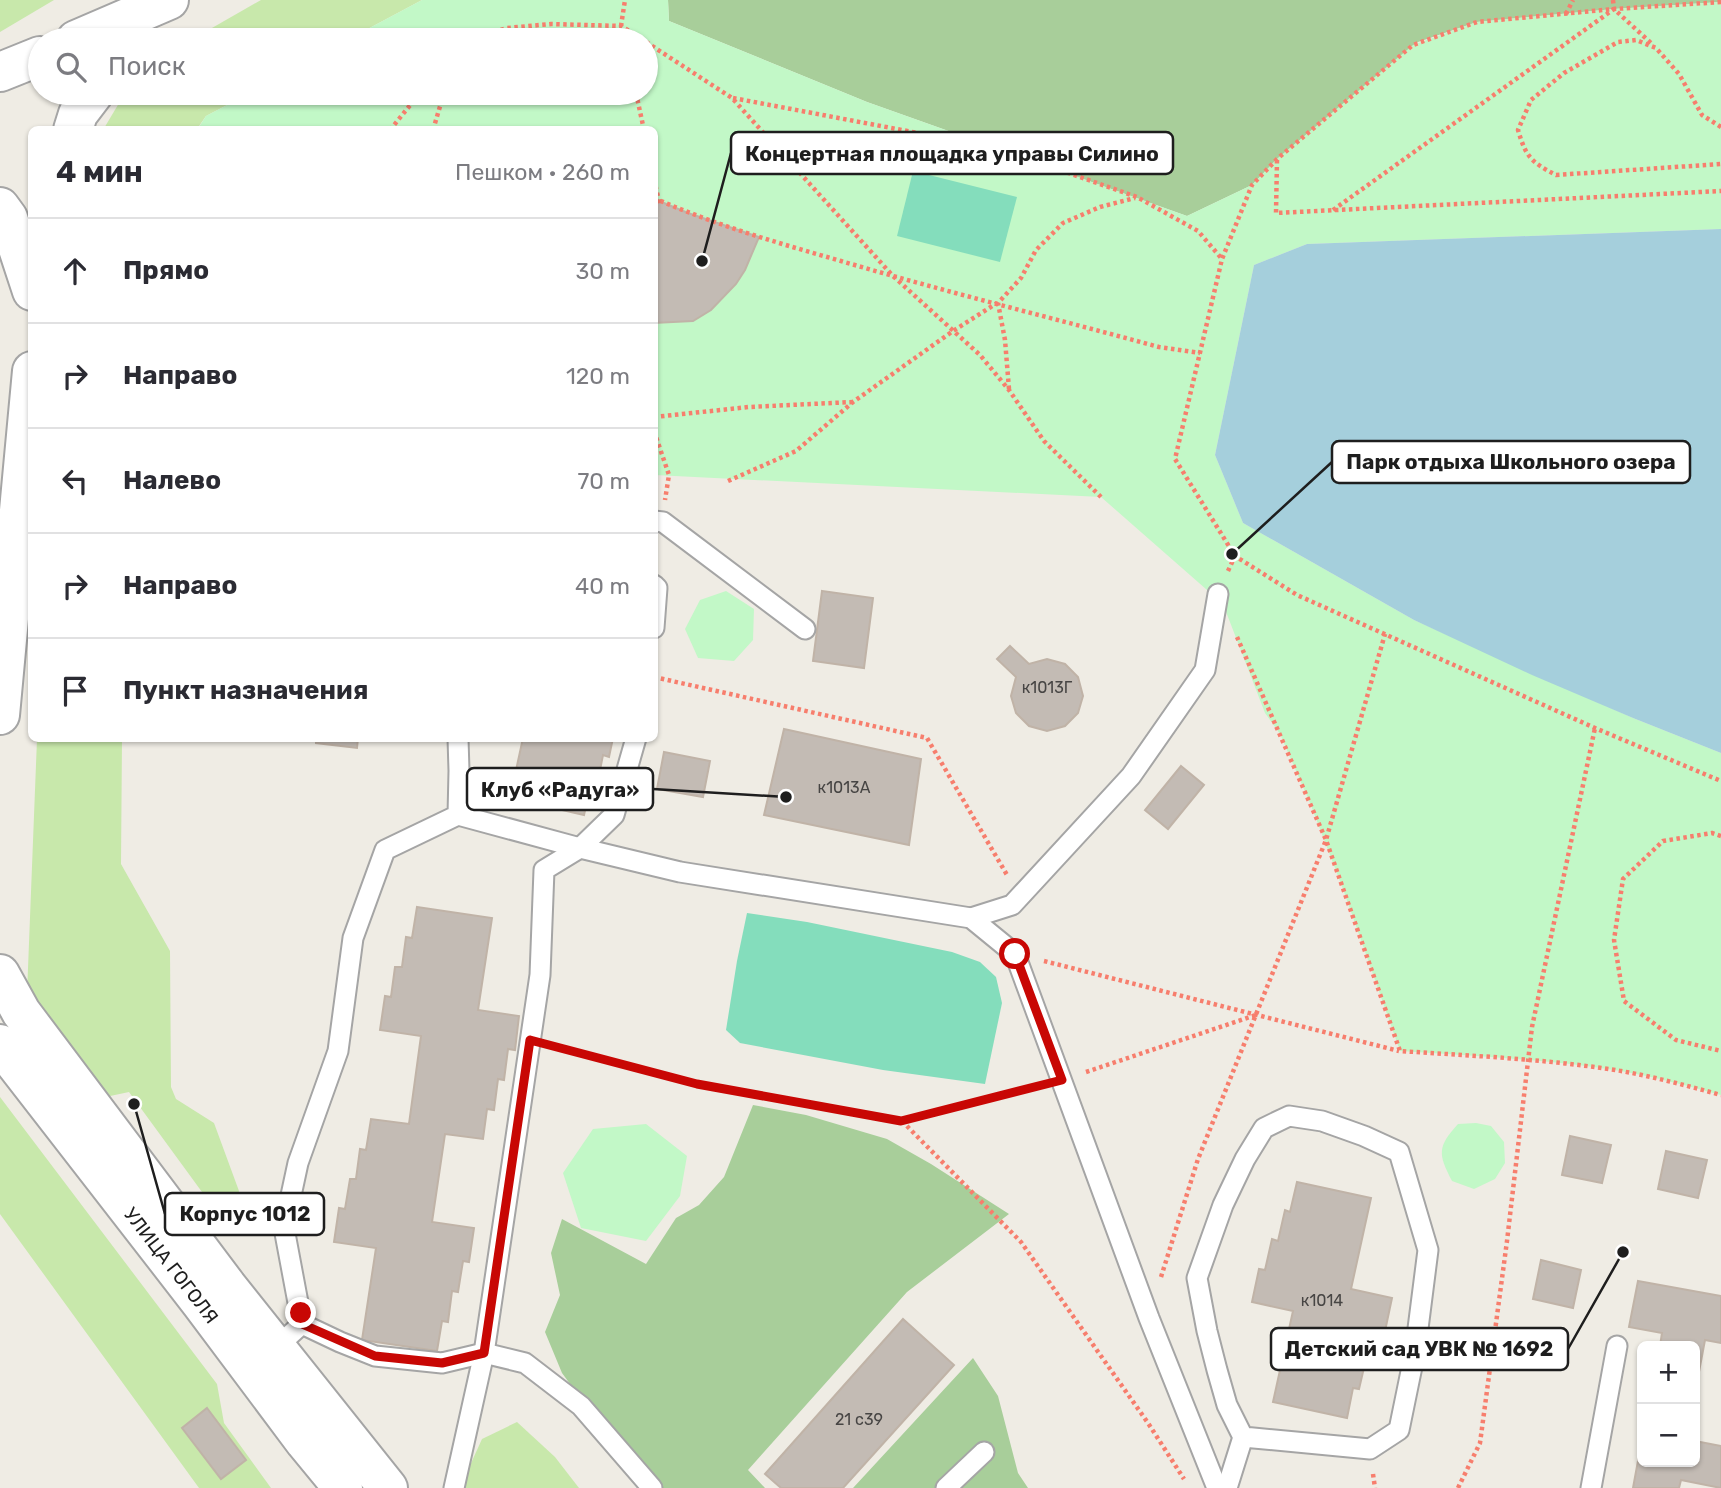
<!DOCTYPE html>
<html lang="ru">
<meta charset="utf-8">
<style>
:root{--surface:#fff;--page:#f7f7f7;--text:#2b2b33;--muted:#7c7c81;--line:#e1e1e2}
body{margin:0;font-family:Rubik,sans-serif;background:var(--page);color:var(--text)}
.controls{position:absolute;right:21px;bottom:21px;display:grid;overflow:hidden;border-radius:10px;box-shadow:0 2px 5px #0004}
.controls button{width:63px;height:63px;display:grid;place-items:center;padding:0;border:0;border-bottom:2px solid var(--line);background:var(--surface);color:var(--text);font:35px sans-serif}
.stop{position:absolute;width:21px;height:21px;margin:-16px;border:5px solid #c80704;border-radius:50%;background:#fff}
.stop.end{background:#c80704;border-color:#fff;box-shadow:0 2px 7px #0008}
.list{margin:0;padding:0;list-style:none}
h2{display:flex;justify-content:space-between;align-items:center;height:91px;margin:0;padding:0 28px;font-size:30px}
h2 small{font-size:23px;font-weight:400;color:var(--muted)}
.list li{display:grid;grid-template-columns:46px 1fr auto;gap:21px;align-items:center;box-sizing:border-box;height:105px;padding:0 28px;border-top:2px solid var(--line)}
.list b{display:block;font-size:26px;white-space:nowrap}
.list em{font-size:23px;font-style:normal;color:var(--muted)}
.icon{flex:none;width:38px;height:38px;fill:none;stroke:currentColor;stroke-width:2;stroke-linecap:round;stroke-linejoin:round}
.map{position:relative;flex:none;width:1721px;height:1488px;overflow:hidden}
.search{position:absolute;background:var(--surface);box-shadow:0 2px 5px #0004;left:28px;top:28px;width:630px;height:77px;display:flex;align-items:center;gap:18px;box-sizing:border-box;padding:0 24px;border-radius:38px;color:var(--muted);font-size:26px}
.panel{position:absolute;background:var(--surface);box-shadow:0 2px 5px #0004;left:28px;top:126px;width:630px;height:616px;border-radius:10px}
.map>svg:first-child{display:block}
.grass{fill:#c8e8ab}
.forest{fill:#a8ce9a}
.park{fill:#c2f8c7}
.pitch{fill:#84ddbc}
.water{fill:#a5cfdc}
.building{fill:#c3bbb4;stroke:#c0b3a7;stroke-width:2}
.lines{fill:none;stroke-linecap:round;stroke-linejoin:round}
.service-casing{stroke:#a5a5a5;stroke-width:23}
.tertiary-casing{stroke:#a5a5a5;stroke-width:42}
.path{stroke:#f77e6d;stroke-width:4.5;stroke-dasharray:3.5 3.5;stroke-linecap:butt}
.service{stroke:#fff;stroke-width:19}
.tertiary{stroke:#fff;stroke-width:38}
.route{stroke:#c80704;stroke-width:9}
.labels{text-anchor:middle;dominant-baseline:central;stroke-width:6;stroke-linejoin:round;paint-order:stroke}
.number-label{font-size:16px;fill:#474544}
.street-label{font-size:19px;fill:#1e1e1e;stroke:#fff}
.leader{fill:none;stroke:#1e1e1e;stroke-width:2.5}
.callout-dot{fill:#1e1e1e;stroke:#fff;stroke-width:2.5}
.callout{fill:#fff;stroke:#1e1e1e;stroke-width:2.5}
.callout-label{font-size:21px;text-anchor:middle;font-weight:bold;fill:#1e1e1e}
</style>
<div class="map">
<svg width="1721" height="1488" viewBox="0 0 1721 1488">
<rect width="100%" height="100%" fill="#efece4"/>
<g class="grass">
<path d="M0,0H54L0,32Z"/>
<path d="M261,0H422L347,40H191Z"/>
<path d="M125,93H250L206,116L197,129L103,130Z"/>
<path d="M37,739H122L121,864L170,951L171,1087L176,1099L214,1123L239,1191L229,1229L129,1092L96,1099L27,994Z"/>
<path d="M0,1097L217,1384L224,1423L271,1488H199L0,1214Z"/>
<path d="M517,1422L555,1457L579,1488H465L467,1472L482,1439Z"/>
</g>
<g class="forest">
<path d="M668,0H1721V2L1614,9L1477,22L1418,42L1277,159L1252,185L1187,216L867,102L669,21Z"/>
<path d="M753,1105L806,1115L887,1139L931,1164L1009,1214L907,1292L748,1470L765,1488H639L603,1429L562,1373L545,1332L560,1295L551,1253L562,1219L646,1264L676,1218L699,1205L724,1177Z"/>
<path d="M973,1358L998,1396L1018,1473L1028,1488H853Z"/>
</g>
<g class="park">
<path d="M422,0H668L669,21L867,102L1187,216L1252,185L1277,159L1413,45L1477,22L1614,9L1721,2V229L1307,244L1254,265L1215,455L1243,523L1414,620L1633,718L1721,753V1095C1688,1086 1655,1077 1621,1071C1548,1059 1473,1056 1400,1051L1343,889L1310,803L1280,734L1265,713L1223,604L1101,497L655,475L654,130H197L206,116L250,93H646V40H347Z"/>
<path d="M726,591L754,609L753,640L734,661L698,658L685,629L700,600Z"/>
<path d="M1476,1123L1491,1126L1504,1142L1505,1163L1495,1179L1474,1189L1452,1181C1438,1154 1437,1147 1458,1124Z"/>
<path d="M646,1124L687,1156L680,1196L646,1241L581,1228L563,1173L593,1129Z"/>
</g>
<g class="pitch">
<path d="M913,171L1017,197L1000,262L897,236Z"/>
<path d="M747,913L807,922L952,952L980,962L996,977L1002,1003L985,1084L883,1070L740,1043L726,1030L737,961Z"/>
</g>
<path class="water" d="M1721,229V753L1633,718L1532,675L1414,620L1243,523L1215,455L1254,265L1307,244Z"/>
<g class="building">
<path d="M659,201L688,213L759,237L745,270L736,284L711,310L693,321L654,323V202Z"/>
<path d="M822,591L873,598L864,668L813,661Z"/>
<path d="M1010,646L1029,664L1047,659L1065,664L1078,677L1083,696L1078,713L1065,726L1047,731L1029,726L1016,713L1011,696L1016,677L997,659Z"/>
<path d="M784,729L921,759L909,845L764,815Z"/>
<path d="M316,738H358L357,748L316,743Z"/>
<path d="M523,738H613L609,757L603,755L597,785L591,784L584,815L510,798Z"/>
<path d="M664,752L710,761L703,797L657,789Z"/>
<path d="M1181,766L1204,785L1168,829L1145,810Z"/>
<path d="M417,907L492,918L478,1010L519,1016L515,1050L508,1049L504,1080L498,1079L494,1110L487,1109L483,1139L445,1134L432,1222L474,1228L469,1262L463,1261L458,1292L452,1291L448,1322L442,1321L437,1351L362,1340L376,1248L334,1242L339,1208L345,1209L350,1179H356L360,1149L366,1150L371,1119L409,1124L421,1036L380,1030L385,996L391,997L395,967H402L406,937L412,938Z"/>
<path d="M1570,1136L1611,1145L1602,1183L1562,1175Z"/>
<path d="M1666,1151L1707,1160L1698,1198L1658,1189Z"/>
<path d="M1297,1182L1371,1198L1351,1289L1392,1298L1385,1331L1379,1330L1372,1361L1366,1359L1359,1389L1353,1388L1347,1418L1273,1402L1293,1311L1252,1302L1259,1269L1265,1270L1272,1239L1278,1241L1285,1210L1290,1212Z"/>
<path d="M1541,1260L1581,1270L1573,1308L1533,1299Z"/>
<path d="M1638,1281L1721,1296V1343L1705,1340L1695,1393V1346H1660L1662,1333L1629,1327Z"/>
<path d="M903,1319L954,1365L843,1488H781L765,1474Z"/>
<path d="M207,1408L246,1460L221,1479L182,1428Z"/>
<path d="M1642,1439V1462H1695V1441L1721,1446V1488L1681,1480L1679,1488H1633Z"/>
</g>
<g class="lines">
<defs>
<g id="service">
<path d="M654,521L663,522L805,629"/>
<path d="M654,585L657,588L654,628"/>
<path d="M458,815L580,848L680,872L971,918L1015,954L1149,1318L1217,1488"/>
<path d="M971,918L1012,905L1131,776L1205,670L1218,594"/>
<path d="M302,1324L340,1342L375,1356L442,1363L484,1353L525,1363L581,1406L652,1488"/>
<path d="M272,1351L302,1324L284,1228L298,1163L338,1051L353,938L385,850L458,815L459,771L458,738"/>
<path d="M454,1488L484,1353L540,975L544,870L580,848L614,815L636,738"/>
<path d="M946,1488L984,1452"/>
<path d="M1227,1488L1243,1437L1227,1405L1217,1370L1207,1331L1197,1278L1223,1205L1245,1159L1264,1128L1289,1116L1322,1121L1364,1136L1399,1152L1428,1250L1415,1352L1399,1430L1370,1449L1243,1437"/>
<path d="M1591,1488L1617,1346"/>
</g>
<g id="tertiary">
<path d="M76,40L169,0"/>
<path d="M0,72L40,56"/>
<path d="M73,130L78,114L94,93"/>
<path d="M0,207L8,218L32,291"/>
<path d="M0,715L32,371"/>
<path d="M0,974L21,1012L227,1286L388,1488"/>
<path id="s1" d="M0,1044L201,1303L305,1442L343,1488"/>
</g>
</defs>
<use href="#service" class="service-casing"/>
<use href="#tertiary" class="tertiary-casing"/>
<g class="path">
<path d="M1613,0L1614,9"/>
<path d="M1721,2L1614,9L1477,22L1413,45L1277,159L1252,185L1222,259L1175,459L1235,556L1297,595L1595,728L1721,781"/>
<path d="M1566,14L1573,0"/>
<path d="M475,40L478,37L507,28L551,24L621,26L644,40"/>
<path d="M624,40L621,26L625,0"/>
<path d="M646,42L732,98L893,276L980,355L1009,390L1044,441L1101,497"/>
<path d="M636,93L644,130"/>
<path d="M733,98L997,148L1137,197L1198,231L1222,259"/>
<path d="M1721,127L1702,115L1679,74L1656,48L1636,40L1618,42L1564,73L1531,100L1518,130C1526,157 1531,162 1556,175L1721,164"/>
<path d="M390,130L420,93"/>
<path d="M433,130L444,93"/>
<path d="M1277,160L1276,213L1721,191"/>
<path d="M654,179L659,201L654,202"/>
<path d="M654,198C715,225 778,243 841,261C946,292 1053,318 1159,347L1200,353"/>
<path d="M1333,210L1614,9L1652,44"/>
<path d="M1009,389L1005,340L998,303L1021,278L1036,250L1063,223L1100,207L1135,198"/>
<path d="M654,417L749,407L853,402"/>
<path d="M654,431L669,475L665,500"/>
<path d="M728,481L796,451L853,402L953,331L997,303"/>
<path d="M1228,571L1235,556"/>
<path d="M1237,637L1326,840L1400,1051C1473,1056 1548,1059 1621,1071C1655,1077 1688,1086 1721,1095"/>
<path d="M654,677L927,738L1007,875"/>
<path d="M1721,836L1712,833L1663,841L1623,879L1614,940L1624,1001L1676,1040L1721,1051"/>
<path d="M1044,961L1399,1051"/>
<path d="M554,1046L697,1084L901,1121L1037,1086"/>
<path d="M1086,1072L1256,1015"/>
<path d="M902,1121L1021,1242L1148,1423L1184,1479"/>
<path d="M1161,1277L1198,1159L1326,840L1385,634"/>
<path d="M1373,1474L1375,1488"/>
<path d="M1458,1488L1480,1443L1507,1241L1532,1027L1595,728"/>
</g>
<use href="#service" class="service"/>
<use href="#tertiary" class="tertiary"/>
</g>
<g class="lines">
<path class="route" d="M301,1313L302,1324L375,1356L442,1363L484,1353L530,1040L697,1084L901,1121L1062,1080L1015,954"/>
</g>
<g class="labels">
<g class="number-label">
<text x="1047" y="687">к1013Г</text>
<text x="844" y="787">к1013А</text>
<text x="1322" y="1300">к1014</text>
<text x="859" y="1419">21 с39</text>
</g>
<g class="street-label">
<text stroke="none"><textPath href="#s1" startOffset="280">УЛИЦА ГОГОЛЯ</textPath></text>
</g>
</g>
<path class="leader" d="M702 261L731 153M1232 554L1332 462M786 797L653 789M134 1104L165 1214M1623 1252L1568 1349"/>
<g class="callout-dot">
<circle cx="702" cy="261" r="7"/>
<circle cx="1232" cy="554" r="7"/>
<circle cx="786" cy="797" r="7"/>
<circle cx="134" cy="1104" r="7"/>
<circle cx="1623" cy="1252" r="7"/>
</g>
<g class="callout">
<rect x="731" y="132" width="442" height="42" rx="7"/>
<rect x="1332" y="441" width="358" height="42" rx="7"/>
<rect x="467" y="768" width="186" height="42" rx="7"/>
<rect x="165" y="1193" width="159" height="42" rx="7"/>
<rect x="1271" y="1328" width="297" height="42" rx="7"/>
</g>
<g class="callout-label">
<text x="952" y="161">Концертная площадка управы Силино</text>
<text x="1511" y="469">Парк отдыха Школьного озера</text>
<text x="560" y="797">Клуб «Радуга»</text>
<text x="245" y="1221">Корпус 1012</text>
<text x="1419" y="1356">Детский сад УВК № 1692</text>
</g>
</svg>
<div class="controls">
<button>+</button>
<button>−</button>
</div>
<div class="stop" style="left:1015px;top:954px"></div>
<div class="stop end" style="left:301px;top:1313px"></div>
<div class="search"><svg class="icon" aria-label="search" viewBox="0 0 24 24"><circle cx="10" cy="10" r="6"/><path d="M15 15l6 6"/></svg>Поиск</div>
<section class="panel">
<h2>4 мин<small>Пешком · 260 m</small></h2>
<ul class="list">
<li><svg class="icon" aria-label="ahead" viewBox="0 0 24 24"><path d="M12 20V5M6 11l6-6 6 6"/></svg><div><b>Прямо</b></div><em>30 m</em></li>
<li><svg class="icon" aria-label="right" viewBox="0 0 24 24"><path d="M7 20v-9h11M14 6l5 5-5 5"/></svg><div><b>Направо</b></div><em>120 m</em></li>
<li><svg class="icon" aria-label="left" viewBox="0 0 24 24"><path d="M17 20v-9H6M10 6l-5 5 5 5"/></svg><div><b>Налево</b></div><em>70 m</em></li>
<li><svg class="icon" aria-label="right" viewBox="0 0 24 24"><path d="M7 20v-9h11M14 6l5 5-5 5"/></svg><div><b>Направо</b></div><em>40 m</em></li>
<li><svg class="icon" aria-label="arrive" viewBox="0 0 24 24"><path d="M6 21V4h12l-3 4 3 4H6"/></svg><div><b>Пункт назначения</b></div></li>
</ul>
</section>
</div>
